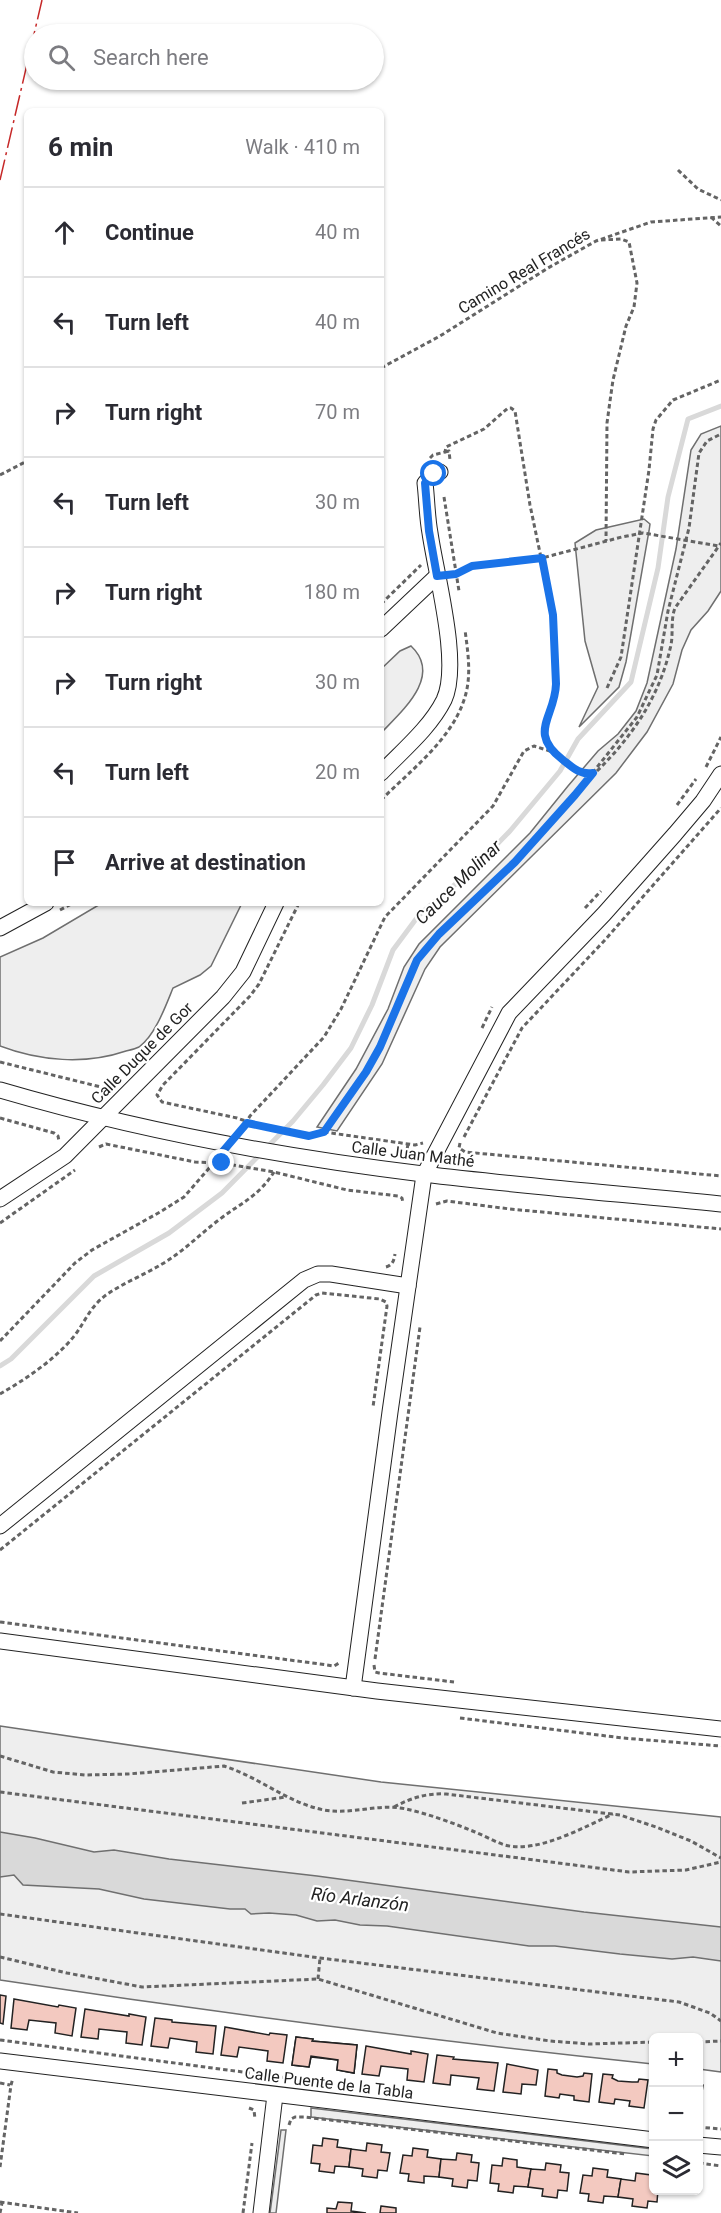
<!DOCTYPE html>
<meta charset="utf-8">
<style>
:root{--surface:#fff;--page:#f2f2f3;--text:#2b2b33;--muted:#7c7c81;--line:#e1e1e2}
body{margin:0;font-family:Roboto,sans-serif;background:var(--page);color:var(--text)}
.controls{position:absolute;right:18px;bottom:18px;display:grid;overflow:hidden;border-radius:9px;box-shadow:0 2px 4px #0004}
.controls button{width:54px;height:54px;display:grid;place-items:center;padding:0;border:0;border-bottom:2px solid var(--line);background:var(--surface);color:var(--text);font:30px sans-serif}
.stop{position:absolute;width:18px;height:18px;margin:-14px;border:4px solid #1a73e8;border-radius:50%;background:#fff}
.stop.end{background:#1a73e8;border-color:#fff;box-shadow:0 2px 6px #0008}
.list{margin:0;padding:0;list-style:none}
h2{display:flex;justify-content:space-between;align-items:center;height:78px;margin:0;padding:0 24px;font-size:26px}
h2 small{font-size:20px;font-weight:400;color:var(--muted)}
.list li{display:grid;grid-template-columns:39px 1fr auto;gap:18px;align-items:center;box-sizing:border-box;height:90px;padding:0 24px;border-top:2px solid var(--line)}
.list b{display:block;font-size:22px;white-space:nowrap}
.list em{font-size:20px;font-style:normal;color:var(--muted)}
.icon{flex:none;width:33px;height:33px;fill:none;stroke:currentColor;stroke-width:2;stroke-linecap:round;stroke-linejoin:round}
.map{position:relative;flex:none;width:721px;height:2213px;overflow:hidden}
.search{position:absolute;background:var(--surface);box-shadow:0 2px 4px #0004;left:24px;top:24px;width:360px;height:66px;display:flex;align-items:center;gap:15px;box-sizing:border-box;padding:0 21px;border-radius:33px;color:var(--muted);font-size:22px}
.panel{position:absolute;background:var(--surface);box-shadow:0 2px 4px #0004;left:24px;top:108px;width:360px;height:798px;border-radius:9px}
.map>svg:first-child{display:block}
.green{fill:#eee;stroke:#6f6f6f;stroke-width:1.5}
.parking{fill:#ededed;stroke:#6f6f6f;stroke-width:1.5}
.water{fill:#d9d9d9;stroke:#6f6f6f;stroke-width:1.5}
.lines{fill:none;stroke-linecap:round;stroke-linejoin:round}
.stream{stroke:#d9d9d9;stroke-width:5}
.building{fill:#f3c9c0;stroke:#222;stroke-width:1.5}
.street-casing{stroke:#222;stroke-width:17}
.path{stroke:#646464;stroke-width:3;stroke-dasharray:4.5 3;stroke-linecap:butt}
.street{stroke:#fff;stroke-width:15}
.power{stroke:#c62828;stroke-width:1.5;stroke-dasharray:21 4.5 3 4.5;stroke-linecap:butt}
.route{stroke:#1a73e8;stroke-width:8}
.labels{text-anchor:middle;dominant-baseline:central;stroke-width:4.5;stroke-linejoin:round;paint-order:stroke}
.street-label{font-size:16px;fill:#222;stroke:#fff}
.water-label{font-size:18px;font-style:italic;fill:#222;stroke:#fff}
</style>
<div class="map">
<svg width="721" height="2213" viewBox="0 0 721 2213">
<rect width="100%" height="100%" fill="#fff"/>
<g class="green">
<path d="M721,426V591L708,611L691,630L682,650L673,684L647,732L616,773L440,947L425,969L382,1064L337,1131L317,1127L356,1069L388,1009L404,967L419,944L530,833L568,786L598,751L618,734L636,711L647,683L676,549L691,450L701,434Z"/>
<path d="M644,519L650,524L649,531L626,662L619,687L579,727L598,687L585,641L575,543L596,530Z"/>
<path d="M411,646C443,676 402,711 381,733V669L400,651Z"/>
<path d="M102,903H242L211,966L200,975L173,988C166,1005 155,1036 139,1047C135,1049 130,1050 126,1051C85,1065 39,1061 0,1046V957L43,938Z"/>
<path d="M0,1726L381,1782L721,1817V2072L699,2069L698,2038H654L653,2064C435,2041 217,2013 0,1980Z"/>
</g>
<g class="parking">
<path d="M311,2108L653,2149V2156L311,2117Z"/>
<path d="M281,2130H286L276,2213H270Z"/>
</g>
<path class="water" d="M0,1832L35,1838L94,1852L114,1850L169,1859L317,1876L584,1912L721,1927V1961L693,1957L672,1959L620,1954L555,1946H529L387,1926L360,1925L335,1920L317,1921L296,1915L269,1913L251,1914L245,1909H230L144,1899L99,1889L23,1885L14,1875L0,1877Z"/>
<g class="lines">
<path class="stream" d="M0,1366L11,1359L94,1276L169,1233L222,1193L293,1121L323,1085L351,1048L372,1005L393,950L419,915L471,871L510,831L560,771L578,739L631,682L658,568L668,497L688,419L721,406"/>
</g>
<g class="building">
<path d="M0,1995L6,1996L3,2024L0,2023Z"/>
<path d="M14,1999L58,2007L59,2005L76,2008L72,2036L55,2033L56,2023L29,2020L27,2030L11,2028Z"/>
<path d="M85,2009L129,2016V2014L146,2017L142,2045L126,2043L127,2032L99,2029L98,2039L81,2037Z"/>
<path d="M155,2018L172,2020V2022L216,2026L213,2054L196,2052L197,2042L170,2038L168,2048L151,2046Z"/>
<path d="M225,2027L269,2035L270,2033L287,2035L283,2063L267,2061L268,2051L239,2047L237,2057L221,2055Z"/>
<path d="M296,2037L313,2039L312,2041L357,2045L354,2073L337,2070L338,2060L311,2057L309,2067L292,2065Z"/>
<path d="M296,2037L313,2039L312,2041L357,2045L354,2073L337,2070L338,2060L311,2056L309,2067L292,2065Z"/>
<path d="M366,2046L411,2054V2051L428,2054L424,2082L407,2080L408,2069L381,2066L379,2076L362,2074Z"/>
<path d="M437,2055L454,2057L453,2059L498,2063L494,2091L477,2089L479,2078L451,2075L450,2085L433,2083Z"/>
<path d="M507,2064L538,2070L536,2085L522,2084L521,2094L503,2092Z"/>
<path d="M548,2069L557,2070V2073L562,2075L577,2077L583,2076L584,2073L592,2074L589,2102L574,2100V2096L560,2094L559,2098L545,2096Z"/>
<path d="M603,2074L613,2075L612,2078L618,2081L632,2082H638L639,2079L648,2080L644,2108L629,2106L630,2101L615,2099L614,2104L599,2102Z"/>
<path d="M698,2084L703,2085L699,2113H698Z"/>
<path d="M323,2138L338,2140L337,2147L351,2149L349,2167L335,2166L334,2173L319,2171L320,2164L311,2163L313,2145L322,2146Z"/>
<path d="M367,2143L382,2145L381,2152L390,2153L387,2171L378,2170L377,2178L362,2176L363,2169L349,2167L351,2149L366,2151Z"/>
<path d="M413,2148L428,2150L427,2157L441,2159L439,2177L424,2176V2183L408,2181L409,2174L400,2173L403,2155L412,2156Z"/>
<path d="M457,2153L472,2155L471,2162L479,2163L477,2181L468,2180L467,2188L452,2186L453,2179L439,2177L441,2159L456,2160Z"/>
<path d="M503,2158L517,2160V2167L531,2169L528,2187L514,2186L513,2193L498,2191L499,2184L490,2183L492,2165L502,2166Z"/>
<path d="M546,2163L561,2165L560,2172L569,2173L567,2191L558,2190L557,2198L542,2196L543,2189L528,2187L531,2169L545,2170Z"/>
<path d="M593,2168L608,2170L607,2177L621,2179L618,2197L604,2196L603,2203L588,2201L589,2194L580,2193L583,2175L592,2176Z"/>
<path d="M636,2173L651,2175L650,2182L654,2183V2190H658L657,2202L648,2201L647,2208L632,2206L633,2199L618,2197L621,2179L635,2181Z"/>
<path d="M338,2202L352,2203L351,2211L366,2213H327V2208L336,2209Z"/>
<path d="M381,2206L396,2208V2213H380Z"/>
</g>
<g class="lines">
<defs>
<g id="street">
<path d="M381,629L437,576"/>
<path d="M381,773C402,751 430,728 444,700C461,664 436,575 430,533C427,517 427,500 425,483L434,474L440,472"/>
<path d="M0,928L46,903"/>
<path d="M0,1090C136,1130 282,1157 423,1174C522,1186 622,1194 721,1204"/>
<path d="M0,1199L65,1156L223,997L243,972L276,903"/>
<path d="M0,1526L304,1280L318,1274H331L408,1286"/>
<path d="M0,1641L377,1691L721,1729"/>
<path d="M353,1688L390,1412L424,1175L509,1013L604,914L675,834L703,801L721,774"/>
<path d="M0,2061L654,2140"/>
<path d="M698,2145L721,2147"/>
<path d="M261,2213L275,2095"/>
</g>
</defs>
<use href="#street" class="street-casing"/>
<g class="path">
<path d="M678,170L698,189L721,200"/>
<path d="M711,217L721,226"/>
<path d="M601,240L621,239L629,242L637,283L634,307L626,326L613,380L610,401L607,423L606,541"/>
<path d="M381,368L440,336L548,268L596,241L651,222L721,217"/>
<path d="M445,452L449,451L450,460"/>
<path d="M430,458L433,455L445,452L446,447L484,429L508,408H511L515,411L530,505L553,615L556,644V695L544,723L543,733L552,751"/>
<path d="M0,475L27,461"/>
<path d="M444,497L459,591"/>
<path d="M457,574L472,566L542,558L622,537L643,533L719,546"/>
<path d="M381,604L421,565"/>
<path d="M607,688L621,657L649,470L653,429L656,420L673,400L721,380"/>
<path d="M706,767L721,737"/>
<path d="M597,771C632,737 659,697 670,649C674,636 670,621 675,608L721,543"/>
<path d="M381,800C410,771 451,740 464,700C472,677 468,653 465,630"/>
<path d="M677,805L696,779"/>
<path d="M299,903L259,984L250,996L163,1085L157,1095L162,1102L237,1118L263,1127L309,1136L324,1132L366,1072L380,1047L417,960L439,934L515,862L547,827L575,795L637,717L657,675L668,611L689,528L699,453L707,441L721,434"/>
<path d="M585,908L601,891"/>
<path d="M60,910L73,903"/>
<path d="M482,1028L492,1007"/>
<path d="M0,1062L109,1089"/>
<path d="M0,1118L54,1133L58,1136L59,1141"/>
<path d="M241,1131L250,1116L324,1037L341,1009L385,917L493,806L524,751L534,746L553,752L577,771L591,774"/>
<path d="M324,1132L415,1145L423,1143"/>
<path d="M464,1137L522,1028L604,941L721,808"/>
<path d="M460,1143L459,1148L465,1152L721,1176"/>
<path d="M99,1147L106,1144L195,1162L222,1163L274,1172L347,1190L398,1196L402,1198L403,1203"/>
<path d="M406,1156L408,1144"/>
<path d="M436,1204L447,1201L510,1209L721,1229"/>
<path d="M0,1223L75,1170"/>
<path d="M386,1267C393,1265 394,1260 395,1254"/>
<path d="M0,1341L75,1263L92,1250L160,1212L184,1197L217,1159"/>
<path d="M0,1394C26,1379 56,1359 75,1335C86,1320 90,1307 106,1295C123,1283 144,1275 162,1264C183,1252 200,1234 220,1219C241,1203 259,1196 274,1172"/>
<path d="M0,1550L316,1295L322,1293L380,1299L386,1302L387,1306L373,1407"/>
<path d="M0,1622L320,1664L334,1666L339,1663"/>
<path d="M375,1659L420,1327"/>
<path d="M374,1665L375,1672L379,1673L454,1682"/>
<path d="M460,1718L623,1738L721,1746"/>
<path d="M0,1756L53,1772L85,1775L128,1774L224,1766C259,1777 288,1803 324,1810C351,1815 379,1803 406,1809C429,1814 453,1823 475,1832C485,1836 495,1842 505,1845C537,1854 584,1827 613,1814"/>
<path d="M0,1792L629,1872L686,1870L721,1862"/>
<path d="M242,1803L286,1797"/>
<path d="M394,1807C411,1798 426,1793 446,1794L620,1815L656,1827L691,1841L721,1858"/>
<path d="M0,1914L320,1958L679,2002L710,2013L721,2021"/>
<path d="M0,1957L67,1973L142,1987L318,1979L497,2033L550,2041L589,2044L654,2042"/>
<path d="M318,1979L320,1958"/>
<path d="M0,2040L296,2079"/>
<path d="M698,2042L721,2041"/>
<path d="M0,2083L10,2085"/>
<path d="M249,2108L254,2110L255,2119"/>
<path d="M289,2125L291,2119L295,2117H304L626,2154"/>
<path d="M698,2127L721,2129"/>
<path d="M699,2163L721,2166"/>
<path d="M0,2167L11,2085L13,2078"/>
<path d="M0,2202L78,2213"/>
<path d="M0,2213L2,2203"/>
<path d="M243,2213L252,2143"/>
</g>
<use href="#street" class="street"/>
<path class="power" d="M0,180L42,0"/>
</g>
<g class="lines">
<path class="route" d="M222,1163H213L247,1123L309,1136L324,1132L366,1072L380,1047L417,960L439,934L515,862L575,795L593,773C580,775 573,768 563,760C527,732 555,718 556,684L553,615L542,558L472,566L456,574L437,576L429,531L425,483L434,474"/>
</g>
<g class="labels">
<g class="street-label">
<text transform="translate(524 271) rotate(-31)">Camino Real Francés</text>
<text transform="translate(142 1053) rotate(-45)">Calle Duque de Gor</text>
<text transform="translate(413 1154) rotate(7)">Calle Juan Mathé</text>
<text transform="translate(329 2083) rotate(7)">Calle Puente de la Tabla</text>
</g>
<g class="water-label">
<text transform="translate(458 882) rotate(-44)">Cauce Molinar</text>
<text transform="translate(360 1899) rotate(7)">Río Arlanzón</text>
</g>
</g>
</svg>
<div class="controls">
<button>+</button>
<button>−</button>
<button><svg class="icon" aria-label="layers" viewBox="0 0 24 24"><path d="M12 4l9 5-9 5-9-5zM3 14l9 5 9-5"/></svg></button>
</div>
<div class="stop" style="left:434px;top:474px"></div>
<div class="stop end" style="left:222px;top:1163px"></div>
<div class="search"><svg class="icon" aria-label="search" viewBox="0 0 24 24"><circle cx="10" cy="10" r="6"/><path d="M15 15l6 6"/></svg>Search here</div>
<section class="panel">
<h2>6 min<small>Walk · 410 m</small></h2>
<ul class="list">
<li><svg class="icon" aria-label="ahead" viewBox="0 0 24 24"><path d="M12 20V5M6 11l6-6 6 6"/></svg><div><b>Continue</b></div><em>40 m</em></li>
<li><svg class="icon" aria-label="left" viewBox="0 0 24 24"><path d="M17 20v-9H6M10 6l-5 5 5 5"/></svg><div><b>Turn left</b></div><em>40 m</em></li>
<li><svg class="icon" aria-label="right" viewBox="0 0 24 24"><path d="M7 20v-9h11M14 6l5 5-5 5"/></svg><div><b>Turn right</b></div><em>70 m</em></li>
<li><svg class="icon" aria-label="left" viewBox="0 0 24 24"><path d="M17 20v-9H6M10 6l-5 5 5 5"/></svg><div><b>Turn left</b></div><em>30 m</em></li>
<li><svg class="icon" aria-label="right" viewBox="0 0 24 24"><path d="M7 20v-9h11M14 6l5 5-5 5"/></svg><div><b>Turn right</b></div><em>180 m</em></li>
<li><svg class="icon" aria-label="right" viewBox="0 0 24 24"><path d="M7 20v-9h11M14 6l5 5-5 5"/></svg><div><b>Turn right</b></div><em>30 m</em></li>
<li><svg class="icon" aria-label="left" viewBox="0 0 24 24"><path d="M17 20v-9H6M10 6l-5 5 5 5"/></svg><div><b>Turn left</b></div><em>20 m</em></li>
<li><svg class="icon" aria-label="arrive" viewBox="0 0 24 24"><path d="M6 21V4h12l-3 4 3 4H6"/></svg><div><b>Arrive at destination</b></div></li>
</ul>
</section>
</div>
